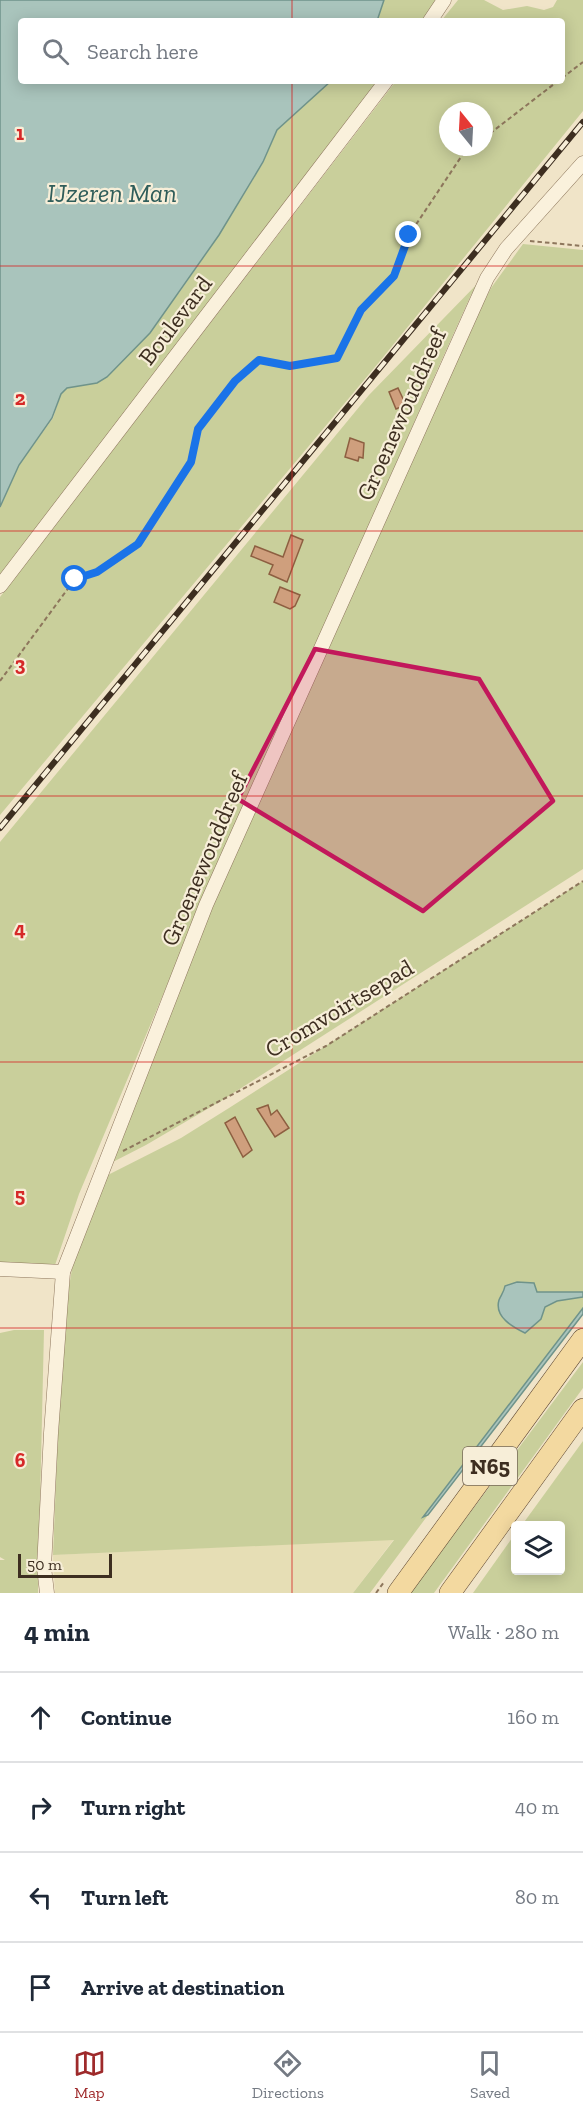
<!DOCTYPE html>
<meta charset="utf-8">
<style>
:root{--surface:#fff;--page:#f6f6f7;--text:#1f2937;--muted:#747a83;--line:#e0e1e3;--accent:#9e2a2b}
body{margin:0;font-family:"Zilla Slab",serif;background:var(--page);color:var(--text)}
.controls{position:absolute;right:18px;bottom:18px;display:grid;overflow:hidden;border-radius:6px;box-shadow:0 3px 15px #0003}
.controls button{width:54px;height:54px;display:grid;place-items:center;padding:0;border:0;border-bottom:2px solid var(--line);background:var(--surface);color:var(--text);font:30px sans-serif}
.compass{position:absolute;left:439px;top:102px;width:54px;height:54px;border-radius:50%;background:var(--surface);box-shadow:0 3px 15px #0003;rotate:342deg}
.scale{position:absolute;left:18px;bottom:15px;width:94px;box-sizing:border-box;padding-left:6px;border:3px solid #3d2e20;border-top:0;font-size:16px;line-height:21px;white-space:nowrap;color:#3d2e20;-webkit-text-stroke:4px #f7eed8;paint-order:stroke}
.stop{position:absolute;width:18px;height:18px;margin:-14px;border:4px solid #1a73e8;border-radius:50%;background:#fff}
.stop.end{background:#1a73e8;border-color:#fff;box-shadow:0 2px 6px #0008}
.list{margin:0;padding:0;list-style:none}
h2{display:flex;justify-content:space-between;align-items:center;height:78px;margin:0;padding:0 24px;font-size:26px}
h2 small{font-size:20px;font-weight:400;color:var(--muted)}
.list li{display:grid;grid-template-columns:39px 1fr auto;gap:18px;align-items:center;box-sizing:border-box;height:90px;padding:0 24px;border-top:2px solid var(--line)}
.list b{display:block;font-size:22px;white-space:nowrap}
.list em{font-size:20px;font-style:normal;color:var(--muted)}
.icon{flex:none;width:33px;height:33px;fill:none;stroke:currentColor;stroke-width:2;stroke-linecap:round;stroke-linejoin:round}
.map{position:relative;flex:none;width:583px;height:1593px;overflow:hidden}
.search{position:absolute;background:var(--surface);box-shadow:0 3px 15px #0003;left:18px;right:18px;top:18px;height:66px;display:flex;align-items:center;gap:15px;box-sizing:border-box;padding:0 21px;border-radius:6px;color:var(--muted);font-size:22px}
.sheet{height:438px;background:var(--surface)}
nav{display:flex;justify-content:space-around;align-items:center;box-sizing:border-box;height:84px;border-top:2px solid var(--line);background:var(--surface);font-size:16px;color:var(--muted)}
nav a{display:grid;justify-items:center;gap:3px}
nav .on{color:var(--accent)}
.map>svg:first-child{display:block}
.farmland{fill:#e6deb5}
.green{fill:#c9cf9b;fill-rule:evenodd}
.water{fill:#a9c4bc;stroke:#6f938a;stroke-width:1.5}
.building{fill:#cf9f7d;stroke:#8d5f41;stroke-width:1.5}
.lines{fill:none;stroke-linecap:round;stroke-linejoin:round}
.minor-casing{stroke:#8d765c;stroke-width:15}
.primary-casing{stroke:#5b4430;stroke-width:22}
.path{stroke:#8d765c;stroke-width:2;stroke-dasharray:4.5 3;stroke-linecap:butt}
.minor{stroke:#faf1dc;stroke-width:14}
.primary{stroke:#f3d9a0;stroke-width:21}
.rail-casing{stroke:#3d2e20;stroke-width:6}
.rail{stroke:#f7eed8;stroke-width:4;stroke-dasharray:11;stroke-linecap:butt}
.route{stroke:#1a73e8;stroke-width:8}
.marked{fill:#c2185b;fill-opacity:0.2;stroke:#c2185b;stroke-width:4.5;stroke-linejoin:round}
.grid{fill:none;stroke:#d62828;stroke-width:1.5;stroke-opacity:0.55}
.labels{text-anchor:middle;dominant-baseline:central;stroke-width:4.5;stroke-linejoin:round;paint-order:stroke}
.shield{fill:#f7eed8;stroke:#756857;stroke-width:1.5}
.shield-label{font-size:22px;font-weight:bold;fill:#3d2e20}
.street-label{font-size:24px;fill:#3d2e20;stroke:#f7eed8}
.water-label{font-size:26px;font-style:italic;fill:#2f5d5a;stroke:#f7eed8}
.grid-label{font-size:20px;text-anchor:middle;font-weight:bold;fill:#d62828;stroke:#f7eed8;stroke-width:4.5;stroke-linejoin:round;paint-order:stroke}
</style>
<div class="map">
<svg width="583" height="1593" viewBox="0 0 583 1593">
<rect width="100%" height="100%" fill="#f0e4c8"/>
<path class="farmland" d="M394,1539L353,1593H55L53,1555Z"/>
<g class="green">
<path d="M384,0H438L423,21H377Z"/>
<path d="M458,0H484L503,10L527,6L544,10L553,7L557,0H583V111L380,361L0,815V597L396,81H562V21H441ZM448,111H484V147H448Z"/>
<path d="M331,81H378L0,575V507L19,465L53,418L61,394L67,388L97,383L179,293L219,235L263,163L277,130Z"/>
<path d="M523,244L583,250V869L221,1101L146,1145L105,1166L179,981L463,342L491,288Z"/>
<path d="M480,281L471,295L439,366L173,971L79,1194L53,1271L0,1268V842L369,395Z"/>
<path d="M583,881V1292H504C493,1312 506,1324 525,1333L541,1319L545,1307L557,1301L583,1297V1308L424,1516L428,1515L370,1593H353L394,1540L53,1555L61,1357L67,1298L76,1246L96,1181L181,1138L229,1108Z"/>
<path d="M14,1330H44L38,1593H0V1560H5L0,1557V1333Z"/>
<path d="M583,1362V1388L434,1593H410Z"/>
<path d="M583,1441V1593H473L515,1534L516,1570H560V1526L522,1525Z"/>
</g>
<g class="water">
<path d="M0,0H384L377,21H21V81H331L277,130L263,162L219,235L150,333L107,377L97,383L67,388L61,394L52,418L19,465L0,507Z"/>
<path d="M517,1282L534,1283L537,1292H583V1297L557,1301L545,1307L541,1319L525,1333C513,1327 494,1317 499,1300C501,1295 504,1292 505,1286Z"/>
<path d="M583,1308V1314L428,1515L423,1517Z"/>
</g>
<g class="building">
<path d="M398,388L406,405L396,409L389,392Z"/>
<path d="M350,438L364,443L363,458L359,457L358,461L345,457Z"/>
<path d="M291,535L303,540L287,582L269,574L273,565L251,556L255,546L283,557Z"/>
<path d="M280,587L300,595L295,606L290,609L274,602Z"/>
<path d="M268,1105L271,1115L277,1110L289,1128L275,1137L257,1109Z"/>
<path d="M235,1117L252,1150L243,1157L225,1123Z"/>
</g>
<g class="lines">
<defs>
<g id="minor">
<path d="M430,21L444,0"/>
<path d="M0,586L386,81"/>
<path d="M0,1269L63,1272"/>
<path d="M47,1593L44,1567L51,1433L63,1272L206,905L487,278L506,249L583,163"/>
</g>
<g id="primary">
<path d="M398,1593L583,1339"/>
<path d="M450,1593L583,1409"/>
</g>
</defs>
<use href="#minor" class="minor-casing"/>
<use href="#primary" class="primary-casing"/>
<g class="path">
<path d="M562,78L583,62"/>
<path d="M484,138L558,81"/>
<path d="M530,241L583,246"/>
<path d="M0,681L75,579L97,572L138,544L191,462L198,429L235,381L259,360L290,366L337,358L361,310L394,276L409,235L463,154L473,147"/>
<path d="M123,1151L326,1046L583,881"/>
<path d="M376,1593L384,1582"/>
</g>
<use href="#minor" class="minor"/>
<use href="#primary" class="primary"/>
<defs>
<path id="rail" d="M0,828L583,122"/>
</defs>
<use href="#rail" class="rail-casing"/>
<use href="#rail" class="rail"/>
</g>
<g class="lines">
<path class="route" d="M75,579L97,572L138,544L191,462L198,429L235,381L259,360L290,366L337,358L361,310L394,276L409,235"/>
</g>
<path class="marked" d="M315,649L479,679L553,801L423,911L238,799Z"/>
<path class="grid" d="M292,0V21M292,81V1593M0,266H583M0,531H583M0,796H583M0,1062H583M0,1328H583"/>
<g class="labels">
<rect class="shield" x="463" y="1447" width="54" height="38" rx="4.5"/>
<g class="shield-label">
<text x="490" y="1466">N65</text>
</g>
<g class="street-label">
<text transform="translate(175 320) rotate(-53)">Boulevard</text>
<text transform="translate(401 414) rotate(-66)">Groenewouddreef</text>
<text transform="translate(204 859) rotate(-67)">Groenewouddreef</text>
<text transform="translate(339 1008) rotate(-31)">Cromvoirtsepad</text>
</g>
<g class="water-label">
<text x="112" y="193">IJzeren Man</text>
</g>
</g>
<g class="grid-label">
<text x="20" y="140">1</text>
<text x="20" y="405">2</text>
<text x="20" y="671">3</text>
<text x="20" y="936">4</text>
<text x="20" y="1202">5</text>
<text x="20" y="1467">6</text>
</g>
</svg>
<div class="controls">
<button><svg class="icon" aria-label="layers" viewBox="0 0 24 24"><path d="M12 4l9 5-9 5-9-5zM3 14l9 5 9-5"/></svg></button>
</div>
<svg class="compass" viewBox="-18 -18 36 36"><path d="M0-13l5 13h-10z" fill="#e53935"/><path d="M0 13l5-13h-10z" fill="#747a83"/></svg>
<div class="scale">50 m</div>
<div class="stop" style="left:75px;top:579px"></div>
<div class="stop end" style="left:409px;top:235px"></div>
<div class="search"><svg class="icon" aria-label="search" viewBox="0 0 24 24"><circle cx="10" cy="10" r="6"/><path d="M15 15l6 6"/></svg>Search here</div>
</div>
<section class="sheet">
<h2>4 min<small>Walk · 280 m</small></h2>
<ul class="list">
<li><svg class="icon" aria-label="ahead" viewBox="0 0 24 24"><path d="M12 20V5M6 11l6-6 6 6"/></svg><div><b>Continue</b></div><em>160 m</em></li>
<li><svg class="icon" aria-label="right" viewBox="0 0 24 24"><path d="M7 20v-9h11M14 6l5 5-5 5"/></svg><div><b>Turn right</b></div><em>40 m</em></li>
<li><svg class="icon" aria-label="left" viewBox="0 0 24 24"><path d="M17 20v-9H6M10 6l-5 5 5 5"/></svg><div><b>Turn left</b></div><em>80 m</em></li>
<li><svg class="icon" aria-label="arrive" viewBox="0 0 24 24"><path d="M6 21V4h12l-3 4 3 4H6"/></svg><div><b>Arrive at destination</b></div></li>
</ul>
</section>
<nav>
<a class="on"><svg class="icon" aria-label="map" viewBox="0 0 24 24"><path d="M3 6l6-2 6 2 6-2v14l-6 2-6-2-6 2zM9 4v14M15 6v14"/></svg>Map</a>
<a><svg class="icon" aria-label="directions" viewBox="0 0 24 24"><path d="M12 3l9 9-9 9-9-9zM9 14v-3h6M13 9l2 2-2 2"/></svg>Directions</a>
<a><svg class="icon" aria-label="saved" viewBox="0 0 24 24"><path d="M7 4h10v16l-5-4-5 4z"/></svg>Saved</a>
</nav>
